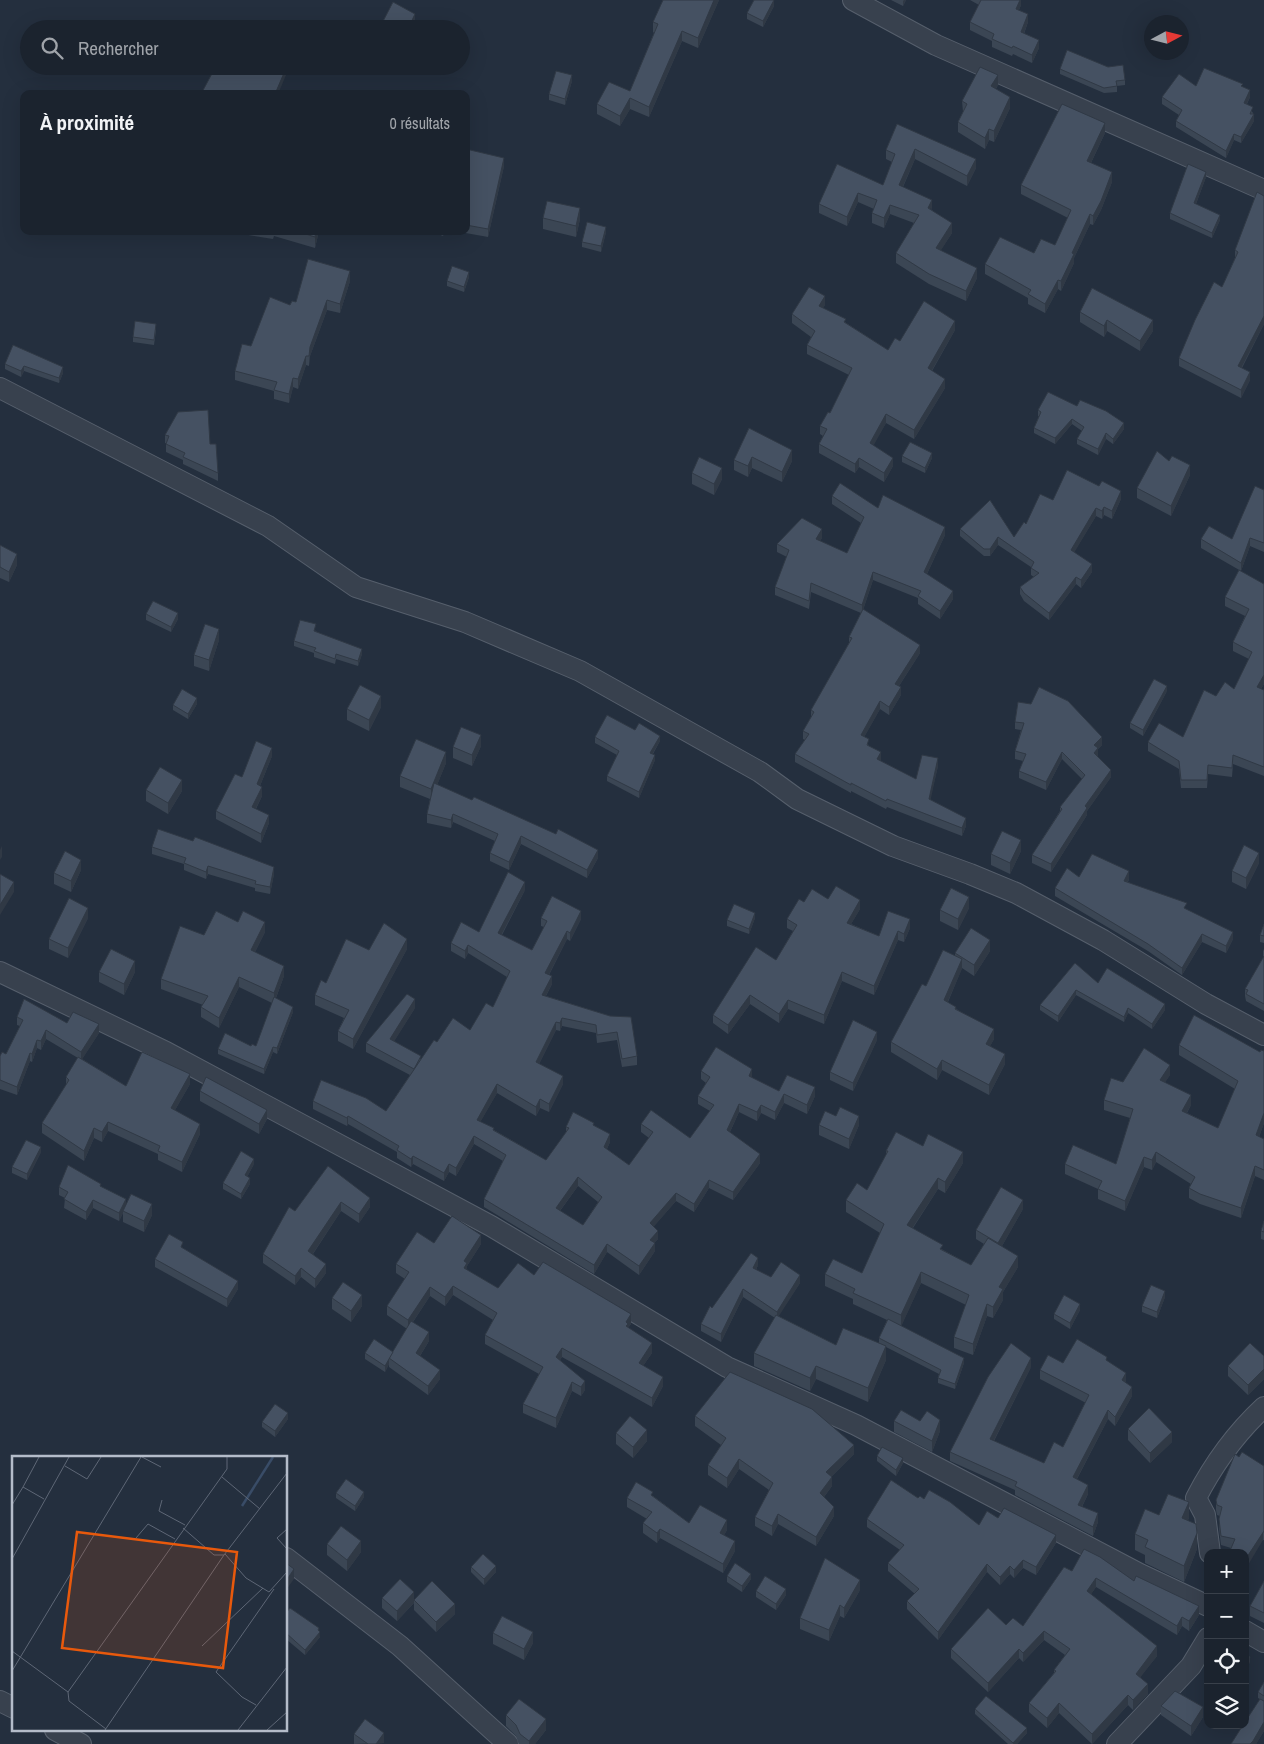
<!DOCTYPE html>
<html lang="fr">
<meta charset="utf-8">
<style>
:root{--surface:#1b232e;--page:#282f3a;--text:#f1f3f6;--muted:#a0a4aa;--line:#39404a}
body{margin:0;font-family:"Archivo Narrow",sans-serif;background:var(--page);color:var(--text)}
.controls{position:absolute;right:15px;bottom:15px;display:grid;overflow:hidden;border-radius:10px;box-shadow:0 5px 20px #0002}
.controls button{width:45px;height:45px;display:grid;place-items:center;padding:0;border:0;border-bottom:1px solid var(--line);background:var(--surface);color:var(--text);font:25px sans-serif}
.compass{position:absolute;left:1144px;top:15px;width:45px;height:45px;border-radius:50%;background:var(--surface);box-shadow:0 5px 20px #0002;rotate:83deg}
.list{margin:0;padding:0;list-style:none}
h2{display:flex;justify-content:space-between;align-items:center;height:65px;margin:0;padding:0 20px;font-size:21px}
h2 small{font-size:16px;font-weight:400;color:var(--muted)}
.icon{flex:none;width:28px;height:28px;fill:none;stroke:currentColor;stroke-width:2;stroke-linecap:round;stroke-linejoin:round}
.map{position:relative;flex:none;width:1264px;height:1744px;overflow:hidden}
.search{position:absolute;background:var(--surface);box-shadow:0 5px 20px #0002;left:20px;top:20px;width:450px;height:55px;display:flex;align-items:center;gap:12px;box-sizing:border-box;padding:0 18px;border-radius:28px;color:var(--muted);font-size:19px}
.panel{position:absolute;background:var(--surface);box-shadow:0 5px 20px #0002;left:20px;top:90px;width:450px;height:145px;border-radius:10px}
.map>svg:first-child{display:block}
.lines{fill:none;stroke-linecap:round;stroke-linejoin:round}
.minor-casing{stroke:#565f6c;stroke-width:22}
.minor{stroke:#38414e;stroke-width:20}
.wall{fill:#3b4654;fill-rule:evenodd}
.shaded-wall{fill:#303945}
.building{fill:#455162;stroke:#303945;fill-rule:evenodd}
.inset-river{fill:none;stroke:#394c67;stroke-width:2.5}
.inset-road{fill:none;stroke:#5e6776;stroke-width:1}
.view{fill:#e8590c;fill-opacity:0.15;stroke:#e8590c;stroke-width:2.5}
.inset-edge{fill:none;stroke:#b4bcc9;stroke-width:2.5}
</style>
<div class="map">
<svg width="1264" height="1744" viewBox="0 0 1264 1744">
<rect width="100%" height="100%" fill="#242f3e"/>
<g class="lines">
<defs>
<g id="minor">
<path d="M853,0L936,45L1264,190"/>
<path d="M0,388L268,526L356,587L465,622L580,671L760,772L797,799L893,846L970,874L1016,893L1103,940L1206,1004L1264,1035"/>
<path d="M0,972L166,1052L491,1226L727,1367L856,1425L1140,1574L1208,1606"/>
<path d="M1210,1553L1205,1515L1196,1498C1214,1463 1235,1434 1264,1407"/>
<path d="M286,1558L400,1646L508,1744"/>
<path d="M1245,1631L1264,1642"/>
<path d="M0,1701L14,1708"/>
<path d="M55,1730L81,1744"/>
<path d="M1117,1744L1191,1666L1208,1638"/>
</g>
</defs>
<use href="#minor" class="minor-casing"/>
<use href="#minor" class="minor"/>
</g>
<g class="wall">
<path d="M719,0L698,48L682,41L649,117L630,109L620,126L597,114V104L630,91L654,33L653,32V22Z"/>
<path d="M891,0H906L903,6Z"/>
<path d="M970,0H1021V5L1019,10L1028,22L1024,34L1039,48L1032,63L1013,54L1012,56L992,47V41L970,30V22L979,5Z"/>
<path d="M774,6L763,27L747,19V13Z"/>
<path d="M1060,69L1125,80V85L1117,86V92L1104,93L1060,74Z"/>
<path d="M572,81L565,105L549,100V94Z"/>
<path d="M998,85L996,89L1010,108L994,142L989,140L985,149L958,132V122L963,112L962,101Z"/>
<path d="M1196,86L1243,87L1250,97L1247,104L1253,113L1254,121L1241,143L1234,140L1226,158L1176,127V121L1179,115L1162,104V97Z"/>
<path d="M897,124L976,168L967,186L915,159L903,187L932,210L952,233L940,251L977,278L966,301L929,284L896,263V253L914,223L890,214L884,228L872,223V213L874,209L858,202L847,226L819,213V204L883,185L892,162L886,159V150Z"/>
<path d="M1105,133L1091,163L1112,182L1101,210L1093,225L1090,224L1074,258V263L1061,291L1058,289L1045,313L1028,304V298L985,274V264L1034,253L1055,245L1068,218L1021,194V185Z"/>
<path d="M466,149L504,166L488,237L460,232L459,235L450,231H466Z"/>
<path d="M1206,177L1196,204L1220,220L1212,238L1170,219V213Z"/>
<path d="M1264,196V324L1242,368L1250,380L1241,398L1179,366V358L1222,287L1235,258V250Z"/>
<path d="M543,218L580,219L576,237L543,229Z"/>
<path d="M242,231H319L315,248L274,236L273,239L242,234Z"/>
<path d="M431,231H445L443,236Z"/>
<path d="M606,232L601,252L582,247V242Z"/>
<path d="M469,277L464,292L447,286V281Z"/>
<path d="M350,281L340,313L327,310L310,356L309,366L306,365L298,389L293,387L289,403L274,399V391L235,380V371L251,346L296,302Z"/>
<path d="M825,305L823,308L888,350L900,341L955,330L932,371L945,388L914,439L886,423L873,445L893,466L884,482L859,467L855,473L819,453V444L823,436L820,434V426L830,413L849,375L807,354V345L811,337L792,323V314Z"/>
<path d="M1080,312L1153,331L1140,351L1107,331L1104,337L1080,322Z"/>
<path d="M156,330L154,345L133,342V337Z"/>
<path d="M13,345L63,373L59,383L24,371L21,377L5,369V364Z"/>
<path d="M1038,410L1124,429L1113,444L1106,439L1098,455L1077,444V439L1082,431L1072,424L1055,444L1034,433V428L1039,416H1038Z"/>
<path d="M749,428L792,461L782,482L752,468L748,477L734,470V460Z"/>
<path d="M165,435L210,444L218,473V481L183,464V460L166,452V443H165Z"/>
<path d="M902,456L932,458L925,473L902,462Z"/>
<path d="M1169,461L1190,475L1171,516L1137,498V488Z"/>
<path d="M692,473L722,479L714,495L692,484Z"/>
<path d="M1264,490V552L1250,546L1241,571L1201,548V539H1232Z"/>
<path d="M832,496L878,508L945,535L927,574L953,599L940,619L918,604V598L873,580L863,610L920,653L899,686L901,695L889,715L880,709L864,737L869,746L880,761L916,779L938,766L930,799L966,826L962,836L887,807L886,809L851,791V793L795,762V754L805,740L803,739V731L811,718V710L849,643V637L861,613L811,592L809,609L775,595V587L787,557L777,552V544L822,538L820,541L847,553L861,523L832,504Z"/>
<path d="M1121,499L1112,519L1104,515L1102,519L1096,516L1074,552L1092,572L1081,588L1076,584L1049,620L1024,601L1020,594V587L1034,577L1031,575V567L998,545L990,556H984L960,536V529L1014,537L1026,524L1053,500Z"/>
<path d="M0,545L17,565L9,582L0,578Z"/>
<path d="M1264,584V684L1261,689L1264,690V776L1233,764L1232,777L1208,774L1207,788H1181L1179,769L1148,751V742L1183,737L1216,696L1234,689L1249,659L1233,651V642L1245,616L1225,606V597Z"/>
<path d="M146,614L178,619L171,632L146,620Z"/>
<path d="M316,630L315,631L362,654L358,666L336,659L335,664L314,657V653L294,646V641Z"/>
<path d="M219,640L209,671L194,666V655Z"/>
<path d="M1167,691L1143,736L1130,728V723Z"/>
<path d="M1018,702L1102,745L1098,749L1097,756L1111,777L1087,811V815L1051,872L1032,863V855L1060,811V807L1082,779L1062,759L1046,790L1019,778V771L1023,761L1015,759V751L1021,730L1015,729V722Z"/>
<path d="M197,704L188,719L173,710V705Z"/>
<path d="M381,707L369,731L347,720V709Z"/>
<path d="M635,730L660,741L653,754L655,760L639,798L607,781V776L617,755L595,743V737Z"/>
<path d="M481,746L472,766L453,758V747Z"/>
<path d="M272,756L260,786L262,796L256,809L269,823L261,843L216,819V811L242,777Z"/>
<path d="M446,763L437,785L598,858L587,878L521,844L509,870L490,861V853L495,841L453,822L451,828L427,823V814L430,799L400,787V776Z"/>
<path d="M146,790L182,791L168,814L146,801Z"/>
<path d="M152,847L274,874L270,894L255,891V888L208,874L206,879L184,870V864L152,854Z"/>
<path d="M1021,851L1010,874L991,865V854Z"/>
<path d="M1259,863L1246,889L1232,882V871Z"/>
<path d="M81,870L71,892L54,884V873Z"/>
<path d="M1079,877L1129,879L1128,882L1187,910L1233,939L1226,953L1202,942L1182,975L1148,951L1055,896V888Z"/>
<path d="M525,890L502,935L532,950L544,927L541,926V918L581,919L570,941L567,939L549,975L552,984L546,996L610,1016L637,1056V1065L622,1067L617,1040L597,1043L596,1033L562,1026L560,1031L556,1030L539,1064L563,1084L549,1112L540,1108L536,1116L497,1093L480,1122L546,1160L566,1133V1127L594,1126L610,1142L607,1149L629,1165L649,1138L641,1132V1124L690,1138L710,1111L698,1104V1096L706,1083L701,1079V1071L752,1078L779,1091L815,1096L807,1114L784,1103L775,1120L761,1113L757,1121L739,1112L730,1132L760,1163L733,1200L709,1188L694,1212L676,1201L653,1227L658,1239L654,1243L655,1251L639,1275L607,1252L594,1274L484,1207V1199L503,1161L474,1144L456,1176L449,1172L444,1181L413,1164L411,1167L397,1158V1152L348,1124L347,1126L313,1109V1101L386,1111L410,1075L366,1052V1043L415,1008L394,1041L421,1059L437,1042L470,1030L493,1007L507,977L468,953L465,959L451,951V943L479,932ZM578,1186L598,1202L583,1225L560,1211Z"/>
<path d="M828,899L860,909L851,924L879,936L910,928L904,942L898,940L874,995L842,981L824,1024L788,1009L779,1023L750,1004L728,1034L713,1023V1015L776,960L793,931L787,928V919L804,902Z"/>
<path d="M969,908L958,930L940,921V910Z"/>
<path d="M88,918L68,958L49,949V939Z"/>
<path d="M755,918L749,934L727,926V920Z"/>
<path d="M238,922L265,932L255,952L284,976L276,998L293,1012L277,1054L273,1052L264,1074L218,1054V1049L256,1046L272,1003L239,987L219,1028L201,1017V1007L203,1005L161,989V979L204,935Z"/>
<path d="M1264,924V943L1260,942V935Z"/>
<path d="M407,949L353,1049L338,1041V1031L344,1018L315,1005V995L326,983L369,950Z"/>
<path d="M1264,949V1011L1246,1001L1245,996V989L1263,958V951Z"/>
<path d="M990,951L974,976L962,968L948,1002L994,1039L990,1046L1005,1064L989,1095L942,1070L937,1080L891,1052V1042L926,986L955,956V953Z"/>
<path d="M1075,963L1098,983L1165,1010L1152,1029L1128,1013L1124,1022L1076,995L1058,1022L1040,1010V1005Z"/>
<path d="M99,972H135L124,995L99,982Z"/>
<path d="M17,1017L67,1023L99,1033L82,1059L126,1086L190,1084L175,1110L200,1134L182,1172L158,1160V1154L108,1131L102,1142L94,1138L84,1161L42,1133V1123L66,1085V1077L78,1058L46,1039L41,1050L37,1048L32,1062L30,1061L17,1095L0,1089V1056L6,1054L20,1026L17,1025Z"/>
<path d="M877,1040L853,1091L830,1080V1072Z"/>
<path d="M1179,1045L1260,1052L1264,1051V1123L1259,1137L1264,1139V1180L1255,1176L1241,1218L1200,1204L1189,1198V1188L1191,1184L1156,1162L1152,1170L1144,1167L1125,1211L1098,1199V1189L1065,1174V1164H1116L1130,1118L1104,1110V1100L1123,1082L1170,1075L1165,1082L1191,1105L1187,1113L1218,1128L1235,1089L1179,1055Z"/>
<path d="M200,1091L267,1119L259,1134L200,1101Z"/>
<path d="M819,1125H859L849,1149L819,1135Z"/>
<path d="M923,1146L963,1163L945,1193L938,1189L913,1228L943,1250L971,1265L984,1244L976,1239V1230L1023,1209L1002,1246L1018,1267L1003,1292V1300L993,1318L987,1316L973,1355L954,1348V1337L966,1305L921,1283L901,1326L964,1363L955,1389L938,1383V1378L939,1374L886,1347V1360L868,1402L816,1379L810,1391L754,1366V1353L775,1318L743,1297L721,1342L701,1331V1324L712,1308L758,1265L756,1270L771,1277L800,1283L778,1316L836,1345L879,1343V1338L887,1320L853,1304V1299L825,1286V1274L862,1273L880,1233L846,1212V1200L867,1190L886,1155V1151Z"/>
<path d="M41,1152L27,1180L12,1173V1167Z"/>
<path d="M254,1164L247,1177L250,1184L241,1199L223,1189V1183Z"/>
<path d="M328,1166L370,1207L359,1223L341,1211L313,1254L326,1273L315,1288L301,1277L295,1285L263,1263V1254L295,1211Z"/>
<path d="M59,1187H101L126,1205L152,1215L144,1232L123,1222V1213L119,1221L93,1208L86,1220L64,1208L65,1198L59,1195Z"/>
<path d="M1264,1221V1240L1261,1239V1231Z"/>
<path d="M434,1243L481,1244L467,1266V1270L498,1288L534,1275L631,1324L628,1328L652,1353L643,1366L663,1386L652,1407L562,1357L560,1360L585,1390L581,1396L572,1391L556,1428L523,1413V1404L539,1374L485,1344V1335L493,1320L453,1295L445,1306L430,1296L413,1322L429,1341L420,1356L440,1379L428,1395L389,1367V1364L385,1372L365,1359V1353L393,1352L407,1329L387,1315V1306L405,1279L396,1273V1264Z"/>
<path d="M183,1248L238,1289L227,1307L155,1267V1259Z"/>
<path d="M1165,1297L1157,1318L1142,1312V1306Z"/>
<path d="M332,1298L362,1306L351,1322L332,1309Z"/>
<path d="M1080,1310L1070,1329L1054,1319V1314Z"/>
<path d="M1264,1356V1379L1248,1395L1228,1376V1366Z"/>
<path d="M1107,1361L1126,1382L1125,1383L1132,1396L1115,1426L1108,1419L1077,1479L1088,1494L1082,1507L1098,1522L1093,1536L1015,1495V1490L950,1461V1452L1031,1367L994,1441L1044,1463L1063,1447L1086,1403L1040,1379V1370L1063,1363Z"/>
<path d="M695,1416L854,1454L832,1476V1486L824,1497L834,1516L816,1546L778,1524L772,1536L755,1526V1517L769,1490L739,1469L727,1488L708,1475V1465L721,1445L695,1426Z"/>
<path d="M288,1419L275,1437L262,1427V1422Z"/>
<path d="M894,1421H920L940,1431L932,1452L894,1432Z"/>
<path d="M1128,1429L1172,1442L1150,1463L1128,1440Z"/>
<path d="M616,1433L647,1441L633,1458L616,1444Z"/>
<path d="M877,1456L903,1463L896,1476L877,1461Z"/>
<path d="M1239,1457L1264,1466V1540L1231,1548L1221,1545L1219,1529L1220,1516L1217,1515L1216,1510V1500Z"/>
<path d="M336,1493L364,1497L355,1511L336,1498Z"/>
<path d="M653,1496L689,1523L727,1530L724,1535L735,1551L723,1573L660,1538L657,1543L643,1533V1523L647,1519L627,1507V1498Z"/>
<path d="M918,1498L924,1499L979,1525L998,1518L1056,1543L1036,1575L1023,1568L1014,1578L1010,1574L1000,1585L987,1572L938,1640L907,1609V1601L915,1594L888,1571V1563L900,1550L867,1527V1519Z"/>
<path d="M1159,1515L1189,1518L1188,1520L1197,1549L1184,1582L1145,1563V1555L1135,1550V1534Z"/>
<path d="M327,1544L361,1552L347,1571L327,1555Z"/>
<path d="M471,1567L496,1572L484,1585L471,1572Z"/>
<path d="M1072,1571L1134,1581L1199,1615L1189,1631L1182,1626L1177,1635L1096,1587L1091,1594L1157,1656L1140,1677L1148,1694L1133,1710L1128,1705L1092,1744L1059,1713L1047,1728L1029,1712V1703L1054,1673V1670L1065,1655L1044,1640L1023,1662L1019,1658L988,1692L951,1658V1649L1006,1625L1023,1626Z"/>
<path d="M727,1576L751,1579L742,1592L727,1582Z"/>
<path d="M1264,1581V1623L1250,1616V1606Z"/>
<path d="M860,1590L844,1618L840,1616L829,1641L800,1629V1618Z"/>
<path d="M756,1591L786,1595L776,1610L756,1597Z"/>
<path d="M382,1598L414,1603L397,1621L382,1608Z"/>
<path d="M414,1600L455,1614L436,1632L414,1610Z"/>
<path d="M286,1613L320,1637L305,1655L286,1639Z"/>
<path d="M493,1633L533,1643L524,1660L493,1644Z"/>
<path d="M1264,1682V1731L1256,1744H1231L1260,1699L1258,1698V1692Z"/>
<path d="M1161,1706L1203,1717L1191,1736L1161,1715Z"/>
<path d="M975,1709L1027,1733L1017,1744H1008L975,1714Z"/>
<path d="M506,1715L546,1730L535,1744H519L516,1736L506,1726Z"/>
<path d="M354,1734L384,1743L354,1744Z"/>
</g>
<g class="shaded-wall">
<path d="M714,0H719L698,48V38Z"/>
<path d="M774,0V6L763,27V21Z"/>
<path d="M904,0H906L903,6V1Z"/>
<path d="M1020,0H1021V5L1016,17V9Z"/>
<path d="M415,14V24L413,29H408Z"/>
<path d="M1028,14V22L1021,41V32Z"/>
<path d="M682,31V41L649,117V107Z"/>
<path d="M1039,40V48L1032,63V55Z"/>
<path d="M287,66H289V68L278,94H275Z"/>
<path d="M572,75V81L565,105V99Z"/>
<path d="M998,75V85L991,97V86Z"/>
<path d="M1250,90V97L1244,109V103Z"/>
<path d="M1010,97V108L994,142V131Z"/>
<path d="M630,98V109L620,126V116Z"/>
<path d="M1254,114V121L1241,143V137Z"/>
<path d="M1105,123V133L1087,171V161Z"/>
<path d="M989,129V140L985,149V138Z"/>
<path d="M1234,134V140L1226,158V151Z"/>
<path d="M915,149V159L899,195V185Z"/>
<path d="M504,158V166L488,237V229Z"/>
<path d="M976,159V168L967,186V176Z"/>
<path d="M1112,172V182L1101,210L1093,225V216Z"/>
<path d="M1206,172V177L1194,209V203Z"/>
<path d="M858,193V202L847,226V217Z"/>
<path d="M932,200V209L928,208Z"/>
<path d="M890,205V214L884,228V218Z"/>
<path d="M580,208V219L576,237V226Z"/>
<path d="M1090,214V224L1074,258V263L1061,291V281L1072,253Z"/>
<path d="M1220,215V220L1212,238V233Z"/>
<path d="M952,223V233L936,258V248Z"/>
<path d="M606,227V232L601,252V246Z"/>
<path d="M316,231H319L315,248V237Z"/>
<path d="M977,268V278L966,301V291Z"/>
<path d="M350,271V281L340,313V304Z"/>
<path d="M469,272V277L464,292V287Z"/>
<path d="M1058,280V289L1045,313V304Z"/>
<path d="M825,296V305L819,315V306Z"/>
<path d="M327,300V310L310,356L309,366L310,347Z"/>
<path d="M1264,316V324L1238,374V366Z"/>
<path d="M1107,320V331L1104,337V326Z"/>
<path d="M1153,320V331L1140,351V341Z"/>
<path d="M955,321V330L928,377V368Z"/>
<path d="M306,356V365L298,389V379Z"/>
<path d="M24,366V371L21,377V371Z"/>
<path d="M63,367V373L59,383V378Z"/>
<path d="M1250,372V380L1241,398V390Z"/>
<path d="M293,378V387L289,403V394Z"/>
<path d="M945,379V388L914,439V430Z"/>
<path d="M886,414V423L870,452V443Z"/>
<path d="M1072,419V424L1055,444V438Z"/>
<path d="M1124,423V429L1113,444V439Z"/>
<path d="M1106,433V439L1098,455V449Z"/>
<path d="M792,450V461L782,482V472Z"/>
<path d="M932,453V458L925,473V468Z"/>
<path d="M752,457V468L748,477V466Z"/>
<path d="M859,458V467L855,473V464Z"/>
<path d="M893,458V466L884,482V473Z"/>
<path d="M1190,465V475L1171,516V506Z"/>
<path d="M722,468V479L714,495V484Z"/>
<path d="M1121,491V499L1112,519V511Z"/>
<path d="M1104,507V515L1102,519V511Z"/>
<path d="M1096,508V516L1071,558V550Z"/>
<path d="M945,527V535L924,580V572Z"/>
<path d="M822,529V538L816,547V539Z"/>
<path d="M998,537V545L990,556V549Z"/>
<path d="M1250,538V546L1241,571V563Z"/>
<path d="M17,554V565L9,582V572Z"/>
<path d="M1092,564V572L1081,588V580Z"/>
<path d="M873,572V580L862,613V605Z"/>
<path d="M1076,577V584L1049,620V613Z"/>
<path d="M953,591V599L940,619V611Z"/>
<path d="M178,613V619L171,632V627Z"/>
<path d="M219,629V640L209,671V660Z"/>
<path d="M920,645V653L895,692V684Z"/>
<path d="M362,649V654L358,666V661Z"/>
<path d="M1264,675V684L1257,695V687Z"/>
<path d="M1167,686V691L1143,736V730Z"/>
<path d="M901,687V695L889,715V707Z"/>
<path d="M381,696V707L369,731V720Z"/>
<path d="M197,698V704L188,719V714Z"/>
<path d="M880,701V709L861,743V735Z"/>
<path d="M481,735V746L472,766V755Z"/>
<path d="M660,736V741L650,758V753Z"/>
<path d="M1102,737V745L1098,749V756L1094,760V745Z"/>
<path d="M272,748V756L257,793V784Z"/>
<path d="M446,752V763L431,800V789Z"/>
<path d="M881,752V760L877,767V759Z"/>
<path d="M1062,752V759L1046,790V782Z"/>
<path d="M655,755V760L639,798V792Z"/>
<path d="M938,758V766L929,807V799Z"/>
<path d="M1111,770V777L1087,811V815L1051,872V864L1085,806Z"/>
<path d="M182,780V791L168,814V803Z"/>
<path d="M262,787V796L252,816V807Z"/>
<path d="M453,814V822L451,828V820Z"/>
<path d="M269,815V823L261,843V834Z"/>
<path d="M966,818V826L962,836V828Z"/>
<path d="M521,836V844L509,870V862Z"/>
<path d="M1021,840V851L1010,874V863Z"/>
<path d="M2,846V857L0,860V850Z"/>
<path d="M598,850V858L587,878V870Z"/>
<path d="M1259,853V863L1246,889V878Z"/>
<path d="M81,860V870L71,892V881Z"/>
<path d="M208,866V874L206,879V872Z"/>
<path d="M274,867V874L270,894V887Z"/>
<path d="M1129,871V879L1124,888V881Z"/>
<path d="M14,882V892L0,915V905Z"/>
<path d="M525,882V890L498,941V933Z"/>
<path d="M969,897V908L958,930V919Z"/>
<path d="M860,900V909L847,931V923Z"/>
<path d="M88,908V918L68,958V948Z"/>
<path d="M581,911V919L570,941V933Z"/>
<path d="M755,913V918L749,934V929Z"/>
<path d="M910,919V928L904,942V934Z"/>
<path d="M265,922V932L251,960V950Z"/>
<path d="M567,931V939L545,982V973Z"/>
<path d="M898,931V940L874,995V986Z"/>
<path d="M1233,932V939L1226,953V946Z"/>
<path d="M1202,934V942L1182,975V968Z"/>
<path d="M407,939V949L353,1049V1039Z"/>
<path d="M990,940V951L974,976V965Z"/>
<path d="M468,945V953L465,959V951Z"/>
<path d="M962,959V969L944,1010V1000Z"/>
<path d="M135,961V972L124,995V984Z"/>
<path d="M284,966V976L274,1003V993Z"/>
<path d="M842,972V981L824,1024V1015Z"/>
<path d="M552,976V984L542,1003V995Z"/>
<path d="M239,977V987L219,1028V1018Z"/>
<path d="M1076,990V995L1058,1022V1016Z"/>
<path d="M750,995V1004L728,1034V1025Z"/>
<path d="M415,999V1008L390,1048V1039Z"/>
<path d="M788,1000V1009L779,1023V1014Z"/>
<path d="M1165,1004V1010L1152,1029V1024Z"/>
<path d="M293,1007V1012L277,1054V1048Z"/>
<path d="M1128,1008V1013L1124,1022V1017Z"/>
<path d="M562,1018V1026L560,1031V1023Z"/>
<path d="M556,1022V1030L536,1070V1062Z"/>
<path d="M99,1024V1033L81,1061V1052Z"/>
<path d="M994,1029V1039L986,1054V1044Z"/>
<path d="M46,1030V1039L41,1050V1041Z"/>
<path d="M877,1032V1040L853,1091V1083Z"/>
<path d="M37,1040V1048L32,1062V1054Z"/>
<path d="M273,1047V1052L264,1074V1069Z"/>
<path d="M30,1053V1061L17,1095V1087Z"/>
<path d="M1005,1054V1064L989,1095V1085Z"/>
<path d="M942,1060V1070L937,1080V1069Z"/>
<path d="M1170,1065V1075L1160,1090V1080Z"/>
<path d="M752,1069V1078L749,1076Z"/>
<path d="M190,1074V1084L171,1117V1108Z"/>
<path d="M563,1076V1084L549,1112V1104Z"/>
<path d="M497,1084V1093L477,1128V1120Z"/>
<path d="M815,1087V1096L807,1114V1105Z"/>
<path d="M784,1094V1103L775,1120V1112Z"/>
<path d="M1191,1095V1105L1182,1121V1111Z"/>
<path d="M540,1099V1108L536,1116V1107Z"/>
<path d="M739,1104V1112L727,1138V1130Z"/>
<path d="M761,1105V1113L757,1121V1112Z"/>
<path d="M267,1110V1119L259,1134V1124Z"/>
<path d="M1264,1113V1123L1256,1145V1135Z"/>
<path d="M348,1116V1124L347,1126V1118Z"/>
<path d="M859,1116V1125L849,1149V1139Z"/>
<path d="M108,1122V1131L102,1142V1132Z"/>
<path d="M200,1124V1134L182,1172V1162Z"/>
<path d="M94,1128V1138L84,1161V1151Z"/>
<path d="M610,1134V1142L604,1155V1147Z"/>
<path d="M474,1136V1144L456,1176V1168Z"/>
<path d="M41,1147V1152L27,1180V1174Z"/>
<path d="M963,1152V1163L945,1193V1182Z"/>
<path d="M1156,1152V1162L1152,1170V1160Z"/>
<path d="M760,1154V1163L733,1200V1192Z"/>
<path d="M413,1156V1164L411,1167V1159Z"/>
<path d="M1144,1157V1167L1125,1211V1201Z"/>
<path d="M254,1159V1164L245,1181V1175Z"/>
<path d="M449,1164V1172L444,1181V1173Z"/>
<path d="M1255,1166V1176L1241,1218V1208Z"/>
<path d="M578,1177V1186L556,1216V1208Z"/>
<path d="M250,1178V1184L241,1199V1194Z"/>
<path d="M938,1178V1189L907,1236V1225Z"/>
<path d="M709,1180V1188L694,1212V1204Z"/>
<path d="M676,1193V1201L650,1231V1223Z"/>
<path d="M370,1198V1207L359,1223V1214Z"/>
<path d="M126,1199V1207L123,1211V1213L119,1221V1213Z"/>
<path d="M93,1200V1208L86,1220V1212Z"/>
<path d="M1023,1200V1209L998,1253V1243Z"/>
<path d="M341,1202V1211L308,1261V1251Z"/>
<path d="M152,1204V1215L144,1232V1221Z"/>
<path d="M658,1231V1239L650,1248V1240Z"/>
<path d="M481,1235V1244L467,1266V1272L464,1277V1261Z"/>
<path d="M655,1243V1251L639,1275V1266Z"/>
<path d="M607,1244V1252L594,1274V1265Z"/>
<path d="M1018,1256V1267L1003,1292V1300L993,1318V1307L999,1287Z"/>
<path d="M758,1258V1265L753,1276V1268Z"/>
<path d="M326,1264V1273L315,1288V1279Z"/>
<path d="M301,1268V1277L295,1285V1276Z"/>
<path d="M921,1272V1283L901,1327V1315Z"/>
<path d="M800,1275V1283L777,1319V1312Z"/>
<path d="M238,1281V1289L227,1307V1299Z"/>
<path d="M453,1286V1295L445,1306V1297Z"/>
<path d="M430,1287V1296L408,1329V1320Z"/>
<path d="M743,1289V1297L721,1342V1334Z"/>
<path d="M1165,1291V1297L1157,1318V1312Z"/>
<path d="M362,1295V1306L351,1322V1311Z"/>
<path d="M987,1304V1316L973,1355V1344Z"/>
<path d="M1080,1304V1310L1070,1329V1323Z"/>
<path d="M631,1314V1324L628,1328V1333L626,1322Z"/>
<path d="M429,1332V1341L416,1362V1353Z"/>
<path d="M652,1343V1353L639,1372V1363Z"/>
<path d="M886,1346V1360L868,1402V1388Z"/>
<path d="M562,1348V1357L556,1366V1357Z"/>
<path d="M964,1358V1363L955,1389V1384Z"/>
<path d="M1031,1358V1367L990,1448V1439Z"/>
<path d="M389,1359V1364L385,1372V1366Z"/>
<path d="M816,1366V1379L810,1391V1378Z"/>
<path d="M1264,1369V1379L1248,1395V1385Z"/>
<path d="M440,1370V1379L428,1395V1386Z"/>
<path d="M1126,1373V1382L1122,1389V1380Z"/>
<path d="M663,1377V1386L652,1407V1398Z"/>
<path d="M585,1381V1390L581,1396V1387Z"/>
<path d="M572,1382V1391L556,1428V1418Z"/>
<path d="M1132,1387V1396L1115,1426V1417Z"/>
<path d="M1108,1410V1419L1073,1486V1477Z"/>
<path d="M288,1413V1419L275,1437V1431Z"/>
<path d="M940,1420V1431L932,1452V1441Z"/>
<path d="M647,1430V1441L633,1458V1447Z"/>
<path d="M1172,1432V1442L1150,1463V1453Z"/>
<path d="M854,1445V1454L826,1482V1472Z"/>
<path d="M903,1458V1463L896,1476V1470Z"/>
<path d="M739,1459V1469L727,1488V1478Z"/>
<path d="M832,1477V1486L820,1502V1493Z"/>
<path d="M1088,1485V1494L1078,1514V1505Z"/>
<path d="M364,1492V1497L355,1511V1506Z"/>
<path d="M1189,1502V1518L1182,1534V1518Z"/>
<path d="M834,1507V1516L816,1546V1537Z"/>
<path d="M1098,1513V1522L1093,1536V1527Z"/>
<path d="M778,1514V1524L772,1536V1526Z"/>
<path d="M727,1520V1530L720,1543V1533Z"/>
<path d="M660,1529V1538L657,1543V1533Z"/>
<path d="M1263,1530V1540L1245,1570V1560Z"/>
<path d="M1197,1533V1549L1184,1582V1566Z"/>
<path d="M1056,1535V1543L1036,1575V1567Z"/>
<path d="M361,1541V1552L347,1571V1560Z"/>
<path d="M735,1541V1551L723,1573V1564Z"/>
<path d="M1023,1560V1568L1014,1578V1570Z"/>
<path d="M987,1564V1572L938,1640V1632Z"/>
<path d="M496,1566V1572L484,1585V1579Z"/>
<path d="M1010,1566V1574L1000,1585V1577Z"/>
<path d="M294,1569V1579L286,1590V1581Z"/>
<path d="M751,1574V1579L742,1592V1586Z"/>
<path d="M1096,1578V1587L1087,1600V1591Z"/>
<path d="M860,1580V1590L844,1618V1608Z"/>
<path d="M786,1589V1595L776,1610V1604Z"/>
<path d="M414,1592V1603L397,1621V1611Z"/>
<path d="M455,1604V1614L436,1632V1622Z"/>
<path d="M840,1605V1616L829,1641V1630Z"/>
<path d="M1199,1606V1615L1189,1631V1621Z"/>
<path d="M1182,1617V1626L1177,1635V1626Z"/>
<path d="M319,1628L320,1637L305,1655V1650Z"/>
<path d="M1044,1631V1640L1023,1662V1653Z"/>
<path d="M533,1632V1643L524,1660V1649Z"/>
<path d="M1157,1646V1656L1136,1683V1674Z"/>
<path d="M1019,1649V1658L988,1692V1683Z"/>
<path d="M1250,1657V1662L1245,1673V1667Z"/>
<path d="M1148,1684V1694L1133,1710V1700Z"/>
<path d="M1128,1695V1705L1092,1744V1734Z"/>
<path d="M1059,1703V1713L1047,1728V1718Z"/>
<path d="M1203,1707V1717L1191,1736V1726Z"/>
<path d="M546,1719V1730L535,1744H529V1741Z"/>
<path d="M1264,1722V1731L1256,1744H1250Z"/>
<path d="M1027,1728V1733L1017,1744H1013V1743Z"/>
<path d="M384,1733V1743L376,1744Z"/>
</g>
<g class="building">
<path d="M663,0H714L698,38L682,31L649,107L630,98L620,116L597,104L609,82L630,91L658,24L653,22Z"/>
<path d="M754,0H774L763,21L747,13Z"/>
<path d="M981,0H1020L1016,9L1028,14L1021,32L1039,40L1032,55L1013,46L1012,48L992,39L994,34L970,22Z"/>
<path d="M393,2L415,14L408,29H379Z"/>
<path d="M1067,50L1108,67L1123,65L1125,80L1116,81L1117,86L1104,88L1060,69Z"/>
<path d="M216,66H287L275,94H201Z"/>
<path d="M980,67L998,75L991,86L1010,97L994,131L989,129L985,138L958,122L967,104L962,101Z"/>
<path d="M1204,68L1243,84L1241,86L1250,90L1244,103L1253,107L1250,114H1254L1241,137L1234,134L1226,151L1176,121L1182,110L1162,97L1179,74L1196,86Z"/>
<path d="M556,71L572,75L565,99L549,94Z"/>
<path d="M1062,104L1105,123L1087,161L1112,172L1101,201L1093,216L1090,214L1072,253L1074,254L1061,281L1058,280L1045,304L1028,294L1031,290L985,264L1000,237L1034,253L1041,239L1055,245L1071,210L1021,185Z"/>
<path d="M897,124L976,159L967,176L915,149L899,185L932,200L928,208L952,223L936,248L977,268L966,291L929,274L896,253L919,215L890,205L884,218L872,213L877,200L858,193L847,217L819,204L837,164L883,185L895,154L886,150Z"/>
<path d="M466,149L504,158L488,229L466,225Z"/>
<path d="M1188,164L1206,172L1194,203L1220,215L1212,233L1170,213Z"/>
<path d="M1257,192L1264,196V316L1238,366L1250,372L1241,390L1179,358L1195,320L1214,282L1222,287L1238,252L1235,250Z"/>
<path d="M547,201L580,208L576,226L543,218Z"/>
<path d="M587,222L606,227L601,246L582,242Z"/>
<path d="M296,231H316L315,237Z"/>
<path d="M308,259L350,271L340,304L327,300L310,347L309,356H306L298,379L293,378L289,394L274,390L277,382L235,371L242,344L251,346L270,297L290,305L292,301L296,302Z"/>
<path d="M452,266L469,272L464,287L447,281Z"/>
<path d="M809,287L825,296L819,306L846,319L844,322L888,350L895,338L900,341L924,301L955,321L928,368L945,379L914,430L886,414L870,443L893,458L884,473L859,458L855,464L819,444L827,429L820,426L828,412L830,413L852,368L807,345L815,331L792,314Z"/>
<path d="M1092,288L1153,320L1140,341L1107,320L1104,326L1080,312Z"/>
<path d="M135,321L156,324L154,340L133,337Z"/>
<path d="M13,345L63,367L59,378L24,366L21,371L5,364Z"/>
<path d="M1048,392L1077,406L1080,400L1106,411L1124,423L1113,439L1106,433L1098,449L1077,439L1084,427L1072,419L1055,438L1034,428L1041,412L1038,410Z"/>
<path d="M208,410L210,444H216L218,473L183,457L185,453L166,444L169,436L165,435L178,412Z"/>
<path d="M749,428L792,450L782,472L752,457L748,466L734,460Z"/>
<path d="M910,442L932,453L925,468L902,456Z"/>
<path d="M1157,451L1169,461L1172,456L1190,465L1171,506L1137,488Z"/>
<path d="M699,457L722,468L714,484L692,473Z"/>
<path d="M1067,470L1099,486L1102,481L1121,491L1112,511L1104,507L1102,511L1096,508L1071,550L1092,564L1081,580L1076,577L1049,613L1024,593L1020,587L1039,573L1031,568L1034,562L998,537L990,549H984L960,529L990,500L1014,537L1024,522L1026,524L1040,494L1053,500Z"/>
<path d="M840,483L878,508L883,495L945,527L924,572L953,591L940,611L918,596L921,591L873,572L862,605L811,583L809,601L775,587L789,550L777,544L802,518L822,529L816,539L847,553L864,517L832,496Z"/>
<path d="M1255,486L1264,490V543L1250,538L1241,563L1201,539L1209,526L1232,539Z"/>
<path d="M0,545L17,554L9,572L0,567Z"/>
<path d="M1239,570L1264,584V675L1257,687L1264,690V767L1233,755L1232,768L1208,765L1207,780H1181L1179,761L1148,742L1159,723L1183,737L1204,690L1216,696L1225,682L1234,689L1252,652L1233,642L1249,609L1225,597Z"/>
<path d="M153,601L178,613L171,627L146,614Z"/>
<path d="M863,609L920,645L895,684L901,687L889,707L880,701L861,735L869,739L867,745L881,752L877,759L916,779L922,755L938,758L929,799L966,818L962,828L887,799L886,801L851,783V785L795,754L809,734L803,731L814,712L811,710L852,638L849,637Z"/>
<path d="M300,620L316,624L314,631L362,649L358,661L336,654L335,659L314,651L316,648L294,641Z"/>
<path d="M205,624L219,629L209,660L194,655Z"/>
<path d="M1154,679L1167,686L1143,730L1130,723Z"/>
<path d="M360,685L381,696L369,720L347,709Z"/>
<path d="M1039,687L1068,701L1102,737L1094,745L1098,748L1094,753L1111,770L1085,806L1087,808L1051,864L1032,855L1062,809L1060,807L1085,775L1062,752L1046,782L1019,771L1026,754L1015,751L1024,723L1015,722L1018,702L1031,704Z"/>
<path d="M182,689L197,698L188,714L173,705Z"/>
<path d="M607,715L635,730L639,723L660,736L650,753L655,755L639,792L607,776L619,751L595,737Z"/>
<path d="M461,727L481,735L472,755L453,747Z"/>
<path d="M416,739L446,752L431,789L400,776Z"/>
<path d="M256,741L272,748L257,784L262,787L252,807L269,815L261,834L216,811L235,774L242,777Z"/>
<path d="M160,767L182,780L168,803L146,790Z"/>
<path d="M434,783L472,800L474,797L556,834L558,829L598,850L587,870L521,836L509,862L490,853L498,834L453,814L451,820L427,814Z"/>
<path d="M158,829L193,841L195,837L274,867L270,887L255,884L256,881L208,866L206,872L184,863L186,858L152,847Z"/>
<path d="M1002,831L1021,840L1010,863L991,854Z"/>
<path d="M1244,845L1259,853L1246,878L1232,871Z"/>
<path d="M65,851L81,860L71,881L54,873Z"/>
<path d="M1092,854L1129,871L1124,881L1187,903L1184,908L1233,932L1226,946L1202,934L1182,968L1148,944L1055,888L1067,868L1079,877Z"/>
<path d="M508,872L525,882L498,933L532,950L547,921L541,918L552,896L581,911L570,933L567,931L545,973L552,976L542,995L610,1016L631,1017L637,1056L622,1059L617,1032L597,1035L596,1025L562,1018L560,1023L556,1022L536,1062L563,1076L549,1104L540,1099L536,1107L497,1084L477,1120L494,1128L493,1130L546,1160L569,1128L566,1127L573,1112L594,1123L593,1125L610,1134L604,1147L629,1165L653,1132L641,1124L651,1110L690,1138L714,1105L698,1096L710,1077L701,1071L716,1047L752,1069L749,1076L779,1091L787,1075L815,1087L807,1105L784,1094L775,1112L761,1105L757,1112L739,1104L727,1130L760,1154L733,1192L709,1180L694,1204L676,1193L650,1223L658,1231L650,1240L655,1243L639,1266L607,1244L594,1265L484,1199L506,1155L474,1136L456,1168L449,1164L444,1173L413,1156L411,1159L397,1150L399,1146L348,1116L347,1118L313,1101L321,1080L366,1098L386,1111L434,1040L437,1042L453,1018L470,1030L486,1003L493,1007L510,971L468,945L465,951L451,943L461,922L479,932ZM578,1177L602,1197L583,1225L556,1208Z"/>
<path d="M0,874L14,882L0,905Z"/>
<path d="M836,886L860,900L847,923L879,936L888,911L910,919L904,934L898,931L874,986L842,972L824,1015L788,1000L779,1014L750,995L728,1025L713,1015L756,947L776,960L797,925L787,919L799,899L804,902L812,889L828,899Z"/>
<path d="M951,888L969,897L958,919L940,910Z"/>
<path d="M69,898L88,908L68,948L49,939Z"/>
<path d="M734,904L755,913L749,929L727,920Z"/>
<path d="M216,911L238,922L243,911L265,922L251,950L284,966L274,993L239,977L219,1018L201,1007L208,996L161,979L180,926L204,935Z"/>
<path d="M384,923L407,939L353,1039L338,1031L349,1010L315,995L321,980L326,983L346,939L369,950Z"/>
<path d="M1264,924V936L1260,935Z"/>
<path d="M971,928L990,940L974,965L955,953Z"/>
<path d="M111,949L135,961L124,984L99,972Z"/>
<path d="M943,950L962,959L944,1000L956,1007L955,1009L994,1029L986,1044L1005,1054L989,1085L942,1060L937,1069L891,1042L922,984L926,986Z"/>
<path d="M1264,956V1004L1246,994L1248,990L1245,989Z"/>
<path d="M1075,963L1098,983L1107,968L1165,1004L1152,1024L1128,1008L1124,1017L1076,990L1058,1016L1040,1005Z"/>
<path d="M407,994L415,999L390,1039L421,1056L414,1069L366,1043Z"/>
<path d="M274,997L293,1007L277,1048L273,1047L264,1069L218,1049L225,1033L251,1046L252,1044L256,1046Z"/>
<path d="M24,999L67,1023L73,1012L99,1024L81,1052L46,1030L41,1041L37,1040L32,1054L30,1053L17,1087L0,1080V1056L2,1052L6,1054L23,1020L17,1017Z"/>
<path d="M1194,1015L1260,1052L1261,1050L1264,1051V1113L1256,1135L1264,1139V1170L1255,1166L1241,1208L1200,1194L1189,1188L1195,1177L1156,1152L1152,1160L1144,1157L1125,1201L1098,1189L1102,1181L1065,1164L1073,1145L1116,1164L1133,1109L1104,1100L1111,1078L1123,1082L1144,1048L1170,1065L1160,1080L1191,1095L1182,1111L1218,1128L1238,1081L1179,1045Z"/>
<path d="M853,1020L877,1032L853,1083L830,1072Z"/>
<path d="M142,1052L190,1074L171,1108L200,1124L182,1162L158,1151L160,1146L108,1122L102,1132L94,1128L84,1151L42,1123L69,1080L66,1077L78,1057L126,1086Z"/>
<path d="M206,1077L267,1110L259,1124L200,1091Z"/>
<path d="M840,1107L859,1116L849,1139L819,1125L825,1111L836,1116Z"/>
<path d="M896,1132L923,1146L928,1134L963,1152L945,1182L938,1178L907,1225L943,1245L940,1249L971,1265L988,1238L1018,1256L999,1287L1003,1289L993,1307L987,1304L973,1344L954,1337L969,1295L921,1272L901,1315L853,1293L855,1289L825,1274L833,1259L862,1273L884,1224L846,1200L857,1183L867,1190L888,1151H886Z"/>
<path d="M26,1140L41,1147L27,1174L12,1167Z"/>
<path d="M241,1151L254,1159L245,1175L250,1178L241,1194L223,1183Z"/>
<path d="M68,1165L101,1184L100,1186L126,1199L119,1213L93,1200L86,1212L64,1199L68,1192L59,1187Z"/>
<path d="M328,1166L370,1198L359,1214L341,1202L308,1251L326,1264L315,1279L301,1268L295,1276L263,1254L289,1207L295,1211Z"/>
<path d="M1001,1187L1023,1200L998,1243L976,1230Z"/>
<path d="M131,1194L152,1204L144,1221L123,1211Z"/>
<path d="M452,1216L481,1235L464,1261L467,1263L464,1268L498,1288L518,1263L534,1275L543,1262L631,1314L626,1322L628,1324L626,1326L652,1343L639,1363L663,1377L652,1398L562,1348L556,1357L585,1381L581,1387L572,1382L556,1418L523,1404L543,1367L485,1335L497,1313L453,1286L445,1297L430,1287L408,1320L387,1306L409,1272L396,1264L417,1232L434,1243Z"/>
<path d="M1264,1221V1232L1261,1231Z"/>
<path d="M169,1234L183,1242L181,1247L238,1281L227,1299L155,1259Z"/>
<path d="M751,1253L758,1258L753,1268L771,1277L781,1262L800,1275L777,1312L743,1289L721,1334L701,1324L710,1306L712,1308Z"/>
<path d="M343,1282L362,1295L351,1311L332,1298Z"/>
<path d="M1151,1285L1165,1291L1157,1312L1142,1306Z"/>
<path d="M1064,1295L1080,1304L1070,1323L1054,1314Z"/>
<path d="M776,1315L836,1345L843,1328L886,1346L868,1388L816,1366L810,1378L754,1353Z"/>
<path d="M888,1319L964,1358L955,1384L938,1378L941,1370L879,1338Z"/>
<path d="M411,1321L429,1332L416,1353L440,1370L428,1386L389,1358Z"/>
<path d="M374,1339L393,1352L385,1366L365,1353Z"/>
<path d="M1077,1339L1107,1357L1106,1360L1126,1373L1122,1380L1132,1387L1115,1417L1108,1410L1073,1477L1088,1485L1078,1505L1098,1513L1093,1527L1015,1486L1017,1482L950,1452L988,1377L1011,1343L1031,1358L990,1439L1044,1463L1054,1442L1063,1447L1089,1395L1040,1370L1048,1355L1063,1363Z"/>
<path d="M1250,1343L1264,1356V1369L1248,1385L1228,1366Z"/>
<path d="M730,1372L812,1409L854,1445L826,1472L832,1477L820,1493L834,1507L816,1537L778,1514L772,1526L755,1517L773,1483L739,1459L727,1478L708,1465L726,1438L695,1416Z"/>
<path d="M275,1404L288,1413L275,1431L262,1422Z"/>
<path d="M1149,1408L1172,1432L1150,1453L1128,1429Z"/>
<path d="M901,1410L920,1421L927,1411L940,1420L932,1441L894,1421Z"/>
<path d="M630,1416L647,1430L633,1447L616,1433Z"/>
<path d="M882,1447L903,1458L896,1470L877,1456Z"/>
<path d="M1242,1452L1264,1466V1531L1245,1560V1553H1229L1235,1539L1221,1536L1219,1519L1222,1507L1217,1505L1216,1500L1235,1454L1239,1457Z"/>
<path d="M346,1479L364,1492L355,1506L336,1493Z"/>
<path d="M891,1480L918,1498L920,1496L924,1499L929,1490L950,1502L979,1525L987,1511L998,1518L1004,1508L1056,1535L1036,1567L1023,1560L1014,1570L1010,1566L1000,1577L987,1564L938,1632L907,1601L919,1589L888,1563L904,1545L867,1519Z"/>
<path d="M636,1482L653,1492L651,1495L689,1523L700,1505L727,1520L720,1533L735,1541L723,1564L660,1529L657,1533L643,1523L652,1512L627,1498Z"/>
<path d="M1168,1494L1189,1502L1182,1518L1196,1524L1197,1533L1184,1566L1145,1547L1148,1540L1135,1534L1145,1509L1159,1515Z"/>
<path d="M341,1526L361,1541L347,1560L327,1544Z"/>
<path d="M1084,1549L1100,1557L1134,1581L1136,1576L1199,1606L1189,1621L1182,1617L1177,1626L1096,1578L1087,1591L1157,1646L1136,1674L1148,1684L1133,1700L1128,1695L1092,1734L1059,1703L1047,1718L1029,1703L1056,1671L1054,1670L1070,1649L1044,1631L1023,1653L1019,1649L988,1683L951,1649L988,1608L1006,1625L1013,1618L1023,1626L1064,1567L1072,1571Z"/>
<path d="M483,1554L496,1566L484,1579L471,1567Z"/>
<path d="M825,1558L860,1580L844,1608L840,1605L829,1630L800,1618Z"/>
<path d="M286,1563L294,1569L286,1581Z"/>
<path d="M735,1563L751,1574L742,1586L727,1576Z"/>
<path d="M765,1576L786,1589L776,1604L756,1591Z"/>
<path d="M400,1579L414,1592L397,1611L382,1598Z"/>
<path d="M432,1581L455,1604L436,1622L414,1600Z"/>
<path d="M1264,1581V1613L1250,1606Z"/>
<path d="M290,1608L319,1628L318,1630L320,1632L305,1650L286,1633V1613Z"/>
<path d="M502,1616L533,1632L524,1649L493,1633Z"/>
<path d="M1245,1654L1250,1657L1245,1667Z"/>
<path d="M1264,1682V1696L1258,1692Z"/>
<path d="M1175,1691L1203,1707L1191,1726L1161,1706Z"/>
<path d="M986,1696L1027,1728L1013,1743L975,1709Z"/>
<path d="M519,1699L546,1719L529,1741L520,1734L516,1725L506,1715Z"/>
<path d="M1260,1699L1264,1701V1722L1253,1741L1250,1744H1231L1243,1725H1245V1722Z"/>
<path d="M365,1719L384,1733L376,1744H368L354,1734Z"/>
</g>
<g transform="translate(12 1456)">
<rect width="275" height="275" fill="#242f3e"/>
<path class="inset-river" d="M230,50L261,1"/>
<path class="inset-road" d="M130,1L149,11M53,10L75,23L89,1M210,21L248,53M11,31L27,1M150,44L147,55L173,69M0,49L11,31L32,43M171,72L202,99H212M275,73L265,82L275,93M124,82L136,68L163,83M213,98L234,122L257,136L275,116M0,103L57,1M190,190L251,132M0,195L56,236L57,245L94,273M0,215L129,1M56,236L215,13V1M244,249L230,241L204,216L262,133M93,274L212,99L275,17M226,274L275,211M255,274L275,256"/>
<path class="view" d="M65,76L225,96L211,212L50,192Z"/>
<rect width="275" height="275" class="inset-edge"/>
</g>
</svg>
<div class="controls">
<button>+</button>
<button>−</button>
<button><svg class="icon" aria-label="locate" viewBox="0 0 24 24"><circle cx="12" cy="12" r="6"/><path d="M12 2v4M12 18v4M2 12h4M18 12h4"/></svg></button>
<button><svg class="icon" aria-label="layers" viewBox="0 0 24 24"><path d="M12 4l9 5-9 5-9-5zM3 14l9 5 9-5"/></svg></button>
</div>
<svg class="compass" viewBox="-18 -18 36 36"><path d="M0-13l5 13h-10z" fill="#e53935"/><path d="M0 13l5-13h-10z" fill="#a0a4aa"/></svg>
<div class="search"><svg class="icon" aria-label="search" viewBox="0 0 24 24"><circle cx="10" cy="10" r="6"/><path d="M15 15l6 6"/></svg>Rechercher</div>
<section class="panel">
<h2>À proximité<small>0 résultats</small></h2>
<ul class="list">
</ul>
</section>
</div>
